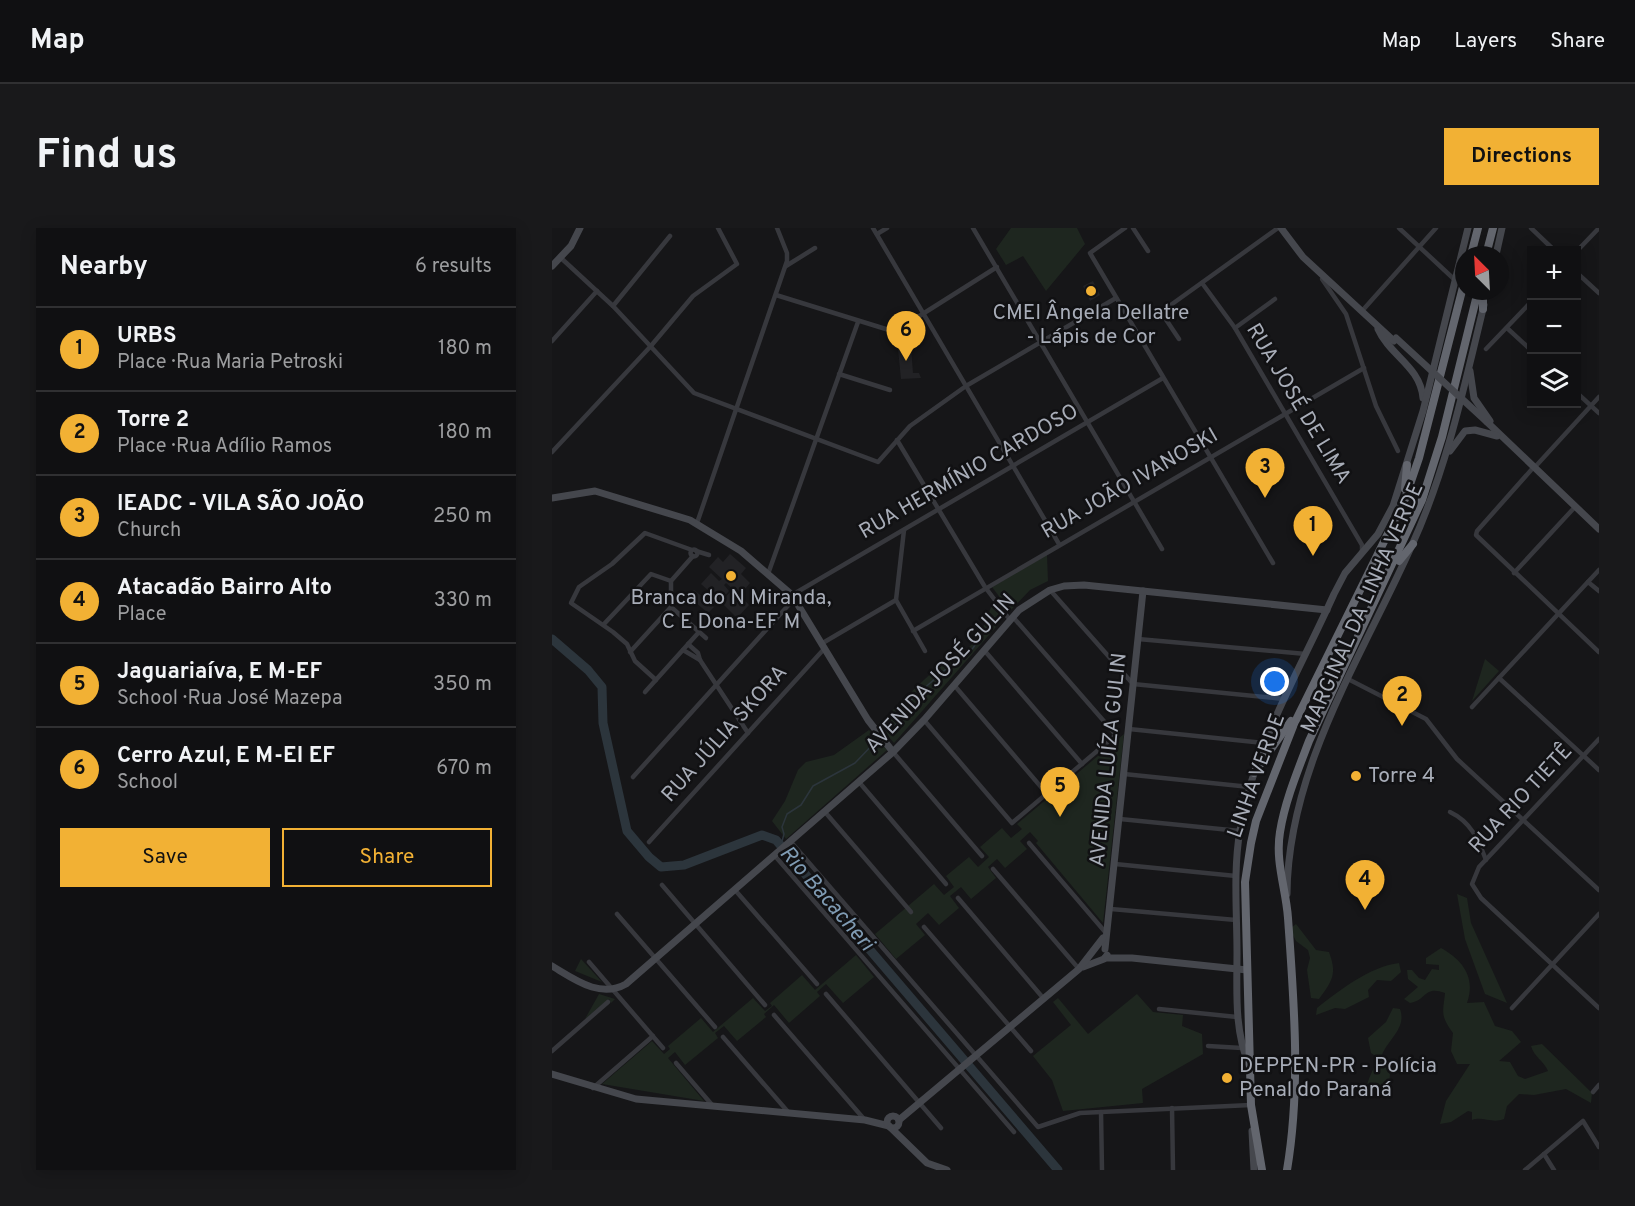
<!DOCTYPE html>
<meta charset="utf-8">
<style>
:root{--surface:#101012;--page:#19191b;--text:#f1f3f6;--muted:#9c9d9f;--line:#303032;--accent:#f2b134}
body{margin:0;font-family:Overpass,sans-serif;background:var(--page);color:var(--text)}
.controls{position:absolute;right:18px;top:18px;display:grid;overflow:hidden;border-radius:0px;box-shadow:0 3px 15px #0003}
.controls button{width:54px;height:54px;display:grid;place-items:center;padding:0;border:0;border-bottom:2px solid var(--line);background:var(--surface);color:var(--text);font:30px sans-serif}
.compass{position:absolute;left:903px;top:18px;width:54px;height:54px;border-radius:50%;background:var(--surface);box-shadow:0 3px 15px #0003;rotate:336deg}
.you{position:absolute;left:723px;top:454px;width:21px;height:21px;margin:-15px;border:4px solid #fff;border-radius:50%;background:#1a73e8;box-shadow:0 0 0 9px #1a73e833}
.badge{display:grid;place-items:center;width:39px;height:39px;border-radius:50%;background:var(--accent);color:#111;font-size:20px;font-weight:700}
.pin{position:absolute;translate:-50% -50px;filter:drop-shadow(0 2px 3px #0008)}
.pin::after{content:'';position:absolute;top:32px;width:21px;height:18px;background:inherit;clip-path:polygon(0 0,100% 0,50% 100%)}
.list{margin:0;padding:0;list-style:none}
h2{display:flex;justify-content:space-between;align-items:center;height:78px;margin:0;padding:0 24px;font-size:26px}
h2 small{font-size:20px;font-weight:400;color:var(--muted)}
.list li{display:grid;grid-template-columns:39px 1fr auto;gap:18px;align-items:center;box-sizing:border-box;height:84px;padding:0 24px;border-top:2px solid var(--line)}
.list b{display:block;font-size:22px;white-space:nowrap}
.list p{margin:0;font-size:20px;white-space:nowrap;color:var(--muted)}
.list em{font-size:20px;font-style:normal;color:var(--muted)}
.actions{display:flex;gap:12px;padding:18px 24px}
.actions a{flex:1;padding:14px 0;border:2px solid var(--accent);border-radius:0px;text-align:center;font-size:21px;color:var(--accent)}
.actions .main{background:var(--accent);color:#111}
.icon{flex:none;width:33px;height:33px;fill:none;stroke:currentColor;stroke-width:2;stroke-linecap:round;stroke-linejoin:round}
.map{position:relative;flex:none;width:1047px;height:942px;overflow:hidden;border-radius:0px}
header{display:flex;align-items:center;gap:36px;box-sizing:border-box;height:84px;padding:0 30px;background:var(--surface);border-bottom:2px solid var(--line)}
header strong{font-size:28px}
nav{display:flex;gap:33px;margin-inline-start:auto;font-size:21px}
.intro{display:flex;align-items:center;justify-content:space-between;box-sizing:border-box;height:144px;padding:0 36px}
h1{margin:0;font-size:42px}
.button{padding:15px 27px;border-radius:0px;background:var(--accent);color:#111;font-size:21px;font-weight:700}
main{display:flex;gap:36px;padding:0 36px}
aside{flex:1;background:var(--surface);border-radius:0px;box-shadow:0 3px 15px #0003}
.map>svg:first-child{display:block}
.built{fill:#222225}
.green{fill:#1e261f}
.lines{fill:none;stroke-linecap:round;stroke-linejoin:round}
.stream{stroke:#2c353c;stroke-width:1.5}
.river{stroke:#2c353c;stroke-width:9}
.street{stroke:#37383d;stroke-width:4.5}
.secondary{stroke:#45474d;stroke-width:7}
.highway{stroke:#63666e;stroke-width:8}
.secondary-bridge{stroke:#45474d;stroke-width:7}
.poi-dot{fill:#f2b134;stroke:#111113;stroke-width:2}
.labels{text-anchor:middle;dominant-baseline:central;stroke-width:5;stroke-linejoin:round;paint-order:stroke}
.poi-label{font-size:21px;fill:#a8adb8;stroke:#111113}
.street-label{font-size:21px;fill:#a8adb8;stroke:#111113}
.water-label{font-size:22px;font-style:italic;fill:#7f9bb3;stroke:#111113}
</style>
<header>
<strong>Map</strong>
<nav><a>Map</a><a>Layers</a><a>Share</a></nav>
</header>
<div class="intro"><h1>Find us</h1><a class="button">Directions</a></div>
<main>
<aside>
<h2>Nearby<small>6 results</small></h2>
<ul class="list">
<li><span class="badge">1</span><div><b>URBS</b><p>Place · Rua Maria Petroski</p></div><em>180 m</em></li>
<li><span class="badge">2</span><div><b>Torre 2</b><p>Place · Rua Adílio Ramos</p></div><em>180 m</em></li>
<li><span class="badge">3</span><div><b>IEADC - VILA SÃO JOÃO</b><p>Church</p></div><em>250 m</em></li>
<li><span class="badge">4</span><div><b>Atacadão Bairro Alto</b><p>Place</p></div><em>330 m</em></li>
<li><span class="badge">5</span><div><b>Jaguariaíva, E M-EF</b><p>School · Rua José Mazepa</p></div><em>350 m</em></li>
<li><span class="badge">6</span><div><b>Cerro Azul, E M-EI EF</b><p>School</p></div><em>670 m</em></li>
</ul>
<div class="actions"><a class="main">Save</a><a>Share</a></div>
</aside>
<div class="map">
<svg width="1047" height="942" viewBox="0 0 1047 942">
<rect width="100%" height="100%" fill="#161618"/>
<g class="built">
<path d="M541,53L548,67L538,73L531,58Z"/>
<path d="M359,119L361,145H367L369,150L349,151L346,121Z"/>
<path d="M178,326L194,340L189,346L198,355L188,367L197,377L185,390L169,374L181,361L174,355L172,357L177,363L168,373L160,366L154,372L162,379L156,385L136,368L142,362L152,370L158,364L149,356L159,345L167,353L170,351L157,339L166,329L171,334Z"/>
</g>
<g class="green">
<path d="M459,0H525L533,16L494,63L471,28L454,37L444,21Z"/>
<path d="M495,327L496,353L478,362L458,383L440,359Z"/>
<path d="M440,376L451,391L342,515L326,496C343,482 357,465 373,451C411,418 422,431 440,376Z"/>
<path d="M933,431L947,443L920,473Z"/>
<path d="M317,502L335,522L234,611L220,593L233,573L246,542L254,534L282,527Z"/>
<path d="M572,506L551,695L484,615L486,613L478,604L468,613L475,621L453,640L445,631L436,639L444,650L419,671L409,659L398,668L407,680L387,697L376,685L364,696L373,707L344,731L323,706L382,656L392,667L402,659L394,648L417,629L426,639L437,629L428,619L450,600L459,610L470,601L465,596Z"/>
<path d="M905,666L915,670L919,695L955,775L933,766L913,711Z"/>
<path d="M744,696L764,722L777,724C785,746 781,752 767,771L759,770L755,742L758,730L756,722L744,713L738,701Z"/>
<path d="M889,720C911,732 924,750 915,775L932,774L943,798L960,803L969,814L947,833L958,834L966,848L973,851L996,843C992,833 982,829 979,818L990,816L1040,865L1039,875L1014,861L982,867L967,866L955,878L952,891C940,896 931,888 920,892V884L916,883L899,894L888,896L894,873L918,836H905L899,823L901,805C888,787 891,785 893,765C872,757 875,772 858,775L852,771L866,759L856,751L855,742H860L867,750L873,752L880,741L887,742V737L874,736V730Z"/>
<path d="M304,727L322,749L291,775L274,756L265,764L268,768L237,795L222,777L212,786L214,789L185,813L172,798L163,805L166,810L133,837L123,824L116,830L152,873L50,856L100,813L112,826L118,821L116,818L149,790L161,804L201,770L213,783L220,778L218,775L250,747L263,762Z"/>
<path d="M29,731L50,754L23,743Z"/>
<path d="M847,735L849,744L839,753L825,752L816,762L817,769L793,781L783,780L764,787L765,780C788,762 817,739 847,735Z"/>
<path d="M47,766L63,771L59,775L57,771L33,791Z"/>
<path d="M585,766L601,784L631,787L630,798L650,806L651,826L590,861L591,875L511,883L500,852L481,828L519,797L501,774L506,770L536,806Z"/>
<path d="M841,780L848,781C855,800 836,811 830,827L838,846L837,858L821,868L814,864C815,849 823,842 825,829L819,825L816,810L834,794Z"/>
</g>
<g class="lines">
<g class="stream">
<path d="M330,504L345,496L360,471L394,441L405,436L421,420L442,389"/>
<path d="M229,617L232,606L230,599L235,586L249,577L261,558L303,535L326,511"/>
</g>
<path class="river" d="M0,411L36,442L50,459L51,495L75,603L97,629L109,639L132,637L210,607L224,612L506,942"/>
<g class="street">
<path d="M321,0L507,316"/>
<path d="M421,0L610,321"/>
<path d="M573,0L538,25L721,335"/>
<path d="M581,0L596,23"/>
<path d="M847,0L903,52"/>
<path d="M979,0L1002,22"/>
<path d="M325,6L335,0"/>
<path d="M1024,24L1047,0"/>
<path d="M9,30L61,78L142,165L326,234L358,198L414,158L564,70"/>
<path d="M234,38L263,20"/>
<path d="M1024,44L1047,65"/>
<path d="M770,51L794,86L824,178L846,223"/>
<path d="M650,55L683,100L810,317V325"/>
<path d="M224,67L337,102L350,99L445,39"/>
<path d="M61,78L118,8"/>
<path d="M810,83L884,0"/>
<path d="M683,100L723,71"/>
<path d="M955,100L980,123"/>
<path d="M627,111L609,84L726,0"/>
<path d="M0,113L45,63"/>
<path d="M934,121L980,73"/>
<path d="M287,146L338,162"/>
<path d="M1024,164L1047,185"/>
<path d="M345,212L433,359L458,392"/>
<path d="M0,224L98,119L141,68L185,36L166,0"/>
<path d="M983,239L1047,169"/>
<path d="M980,241L925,303L924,307L1047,424"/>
<path d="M145,295L235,33V25L225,0"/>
<path d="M352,302L344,372L373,423"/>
<circle cx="142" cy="325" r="3.5"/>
<path d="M144,323L157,327"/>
<path d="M141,328L119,353V379L154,410"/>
<path d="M962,345L1022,280"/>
<path d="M216,346L306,94"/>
<path d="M1036,354L1047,363"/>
<path d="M498,362L581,456L732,471"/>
<path d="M240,367L611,150"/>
<path d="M52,396L99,346L119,353"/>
<path d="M361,403L812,140"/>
<path d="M586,411L754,426"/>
<path d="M136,416L146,425L148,432L196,505"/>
<path d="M269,416L344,372"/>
<path d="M131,422L148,432"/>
<path d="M432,422L530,536"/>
<path d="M78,424L119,379"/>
<path d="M947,450L1047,542"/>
<path d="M796,451L874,491L905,531L1047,662"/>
<path d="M104,452L83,433L75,416L61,404L19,375L27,359L60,336L93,305L140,322"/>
<path d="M402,457L495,566"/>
<path d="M93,464L147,404"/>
<path d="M920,479L1047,342"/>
<path d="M372,492L460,595L564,507L461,389"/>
<path d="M577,501L712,515"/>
<path d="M1047,511L927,639L920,656L929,670L1047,780"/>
<path d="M341,524L430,628"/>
<path d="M572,546L698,559"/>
<path d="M81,549L242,371"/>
<path d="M307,554L394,656"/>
<path d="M273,584L359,684"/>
<path d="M898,584C919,594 926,611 934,632"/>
<path d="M568,591L688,603"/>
<path d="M97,614L272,421"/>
<path d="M239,614L486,899L528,885L699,877"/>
<path d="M477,615L554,705"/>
<path d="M223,628L462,904"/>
<path d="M563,636L684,648"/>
<path d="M441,641L527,741"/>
<path d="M110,657L213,777"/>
<path d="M183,662L265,756"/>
<path d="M406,670L492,771"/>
<path d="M559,681L684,692"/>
<path d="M65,686L163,799"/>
<path d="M372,699L479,823"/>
<path d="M37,734L111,820"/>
<path d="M274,766L389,900"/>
<path d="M960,780L1047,686"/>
<path d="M607,781L685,789"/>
<path d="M222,787L312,891"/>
<path d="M171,809L237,885"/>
<path d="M656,818L690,820"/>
<path d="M0,823L56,774"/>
<path d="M124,835L161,878"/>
<path d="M41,860L101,808"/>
<path d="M1041,864L1047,857"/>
<path d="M620,880L621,942"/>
<path d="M549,884L550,942"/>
<path d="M992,926L1002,942"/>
<path d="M973,942L1031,893L1047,919"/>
</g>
<g class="secondary">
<path d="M729,0L751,29L842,113"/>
<path d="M944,27L950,0"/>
<path d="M0,38L19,18L28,0"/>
<path d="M826,101C838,128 868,138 871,170"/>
<path d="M918,143L922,170L938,193"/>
<path d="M935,194L1047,301"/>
<path d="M898,223L913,203L923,202L945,208"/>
<path d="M0,270L43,263L138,292L189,323L240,367L316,492L341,524"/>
<path d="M735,666C736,540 810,429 860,317C895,240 912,159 932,77"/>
<path d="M553,721L591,363"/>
<path d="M553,730H580L695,742"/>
<path d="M0,738C22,751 48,771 74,756L341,524L372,492L467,382L498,362L512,358L532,357L775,382"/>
<path d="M531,739L552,731L555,727"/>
<path d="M697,837C682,802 685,763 685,725C685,684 681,643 688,602C702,517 747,444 782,366L793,345L826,306L841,278L871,183L916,0"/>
<path d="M0,846L84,871L313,892L337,898"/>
<circle cx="341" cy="894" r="6"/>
<path d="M347,892L527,741L551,710"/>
<path d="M339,900L375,935L395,942"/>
<path d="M700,903L702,942"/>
</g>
<g class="highway">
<path d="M919,27L926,0"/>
<path d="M934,27L941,0"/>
<path d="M931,81V63"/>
<path d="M853,261L855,237"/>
<path d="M847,333L861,316"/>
<path d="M702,545L739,493"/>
<path d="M710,942L699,877L693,654L699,615L704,593L742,496L853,271L867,230L912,55"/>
<path d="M735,942C749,859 742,774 736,690C734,661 723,634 728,604C733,573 746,542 757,513L870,272L890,209L926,63"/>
</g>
<path class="secondary-bridge" d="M844,110L935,194"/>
</g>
<g class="poi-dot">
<circle cx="539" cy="63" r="6"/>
<circle cx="179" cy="348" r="6"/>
<circle cx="804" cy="548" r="6"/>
<circle cx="675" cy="850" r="6"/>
</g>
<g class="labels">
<g class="poi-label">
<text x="539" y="85">CMEI Ângela Dellatre<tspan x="539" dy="24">- Lápis de Cor</tspan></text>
<text x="179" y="370">Branca do N Miranda,<tspan x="179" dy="24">C E Dona-EF M</tspan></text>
<text x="816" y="548" text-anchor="start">Torre 4</text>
<text x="687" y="838" text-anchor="start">DEPPEN-PR - Polícia<tspan x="687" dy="24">Penal do Paraná</tspan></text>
</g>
<g class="street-label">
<text transform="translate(746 176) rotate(59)">RUA JOSÉ DE LIMA</text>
<text transform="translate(417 244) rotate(-30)">RUA HERMÍNIO CARDOSO</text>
<text transform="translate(578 256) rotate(-30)">RUA JOÃO IVANOSKI</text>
<text transform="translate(811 380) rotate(-66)">MARGINAL DA LINHA VERDE</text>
<text transform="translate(389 446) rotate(-47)">AVENIDA JOSÉ GULIN</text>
<text transform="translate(173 506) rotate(-48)">RUA JÚLIA SKORA</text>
<text transform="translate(557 532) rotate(-84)">AVENIDA LUÍZA GULIN</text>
<text transform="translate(705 548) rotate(-70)">LINHA VERDE</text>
<text transform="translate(969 571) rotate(-47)">RUA RIO TIETÊ</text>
</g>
<g class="water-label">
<text transform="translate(274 671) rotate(49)">Rio Bacacheri</text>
</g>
</g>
</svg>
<div class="controls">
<button>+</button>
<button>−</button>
<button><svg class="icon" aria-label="layers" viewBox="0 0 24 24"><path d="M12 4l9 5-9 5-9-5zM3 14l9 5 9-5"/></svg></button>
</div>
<svg class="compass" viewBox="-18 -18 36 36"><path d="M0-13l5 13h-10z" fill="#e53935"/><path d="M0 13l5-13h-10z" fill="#9c9d9f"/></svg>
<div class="you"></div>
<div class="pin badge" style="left:761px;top:328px">1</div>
<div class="pin badge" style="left:850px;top:498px">2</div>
<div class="pin badge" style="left:713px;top:270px">3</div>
<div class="pin badge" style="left:813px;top:682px">4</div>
<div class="pin badge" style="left:508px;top:589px">5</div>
<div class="pin badge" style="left:354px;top:133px">6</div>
</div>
</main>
